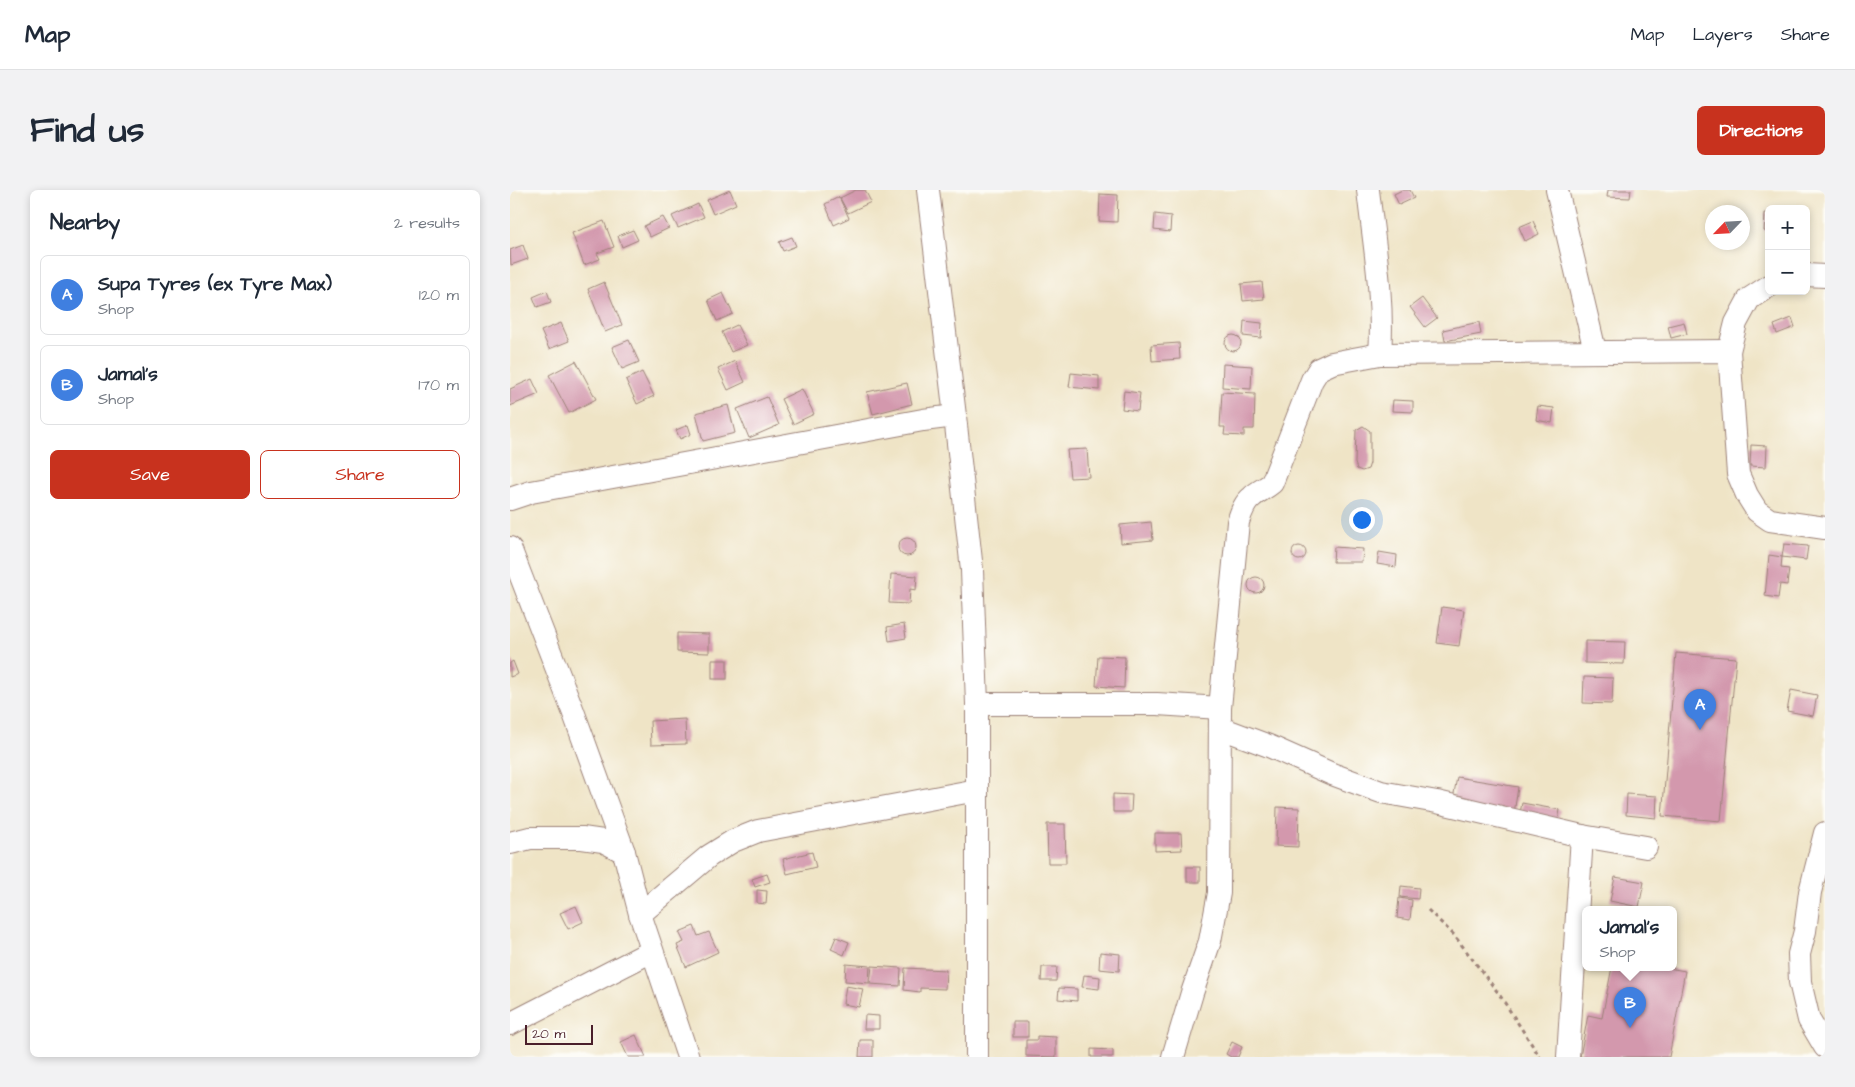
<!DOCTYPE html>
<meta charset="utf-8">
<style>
:root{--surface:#fff;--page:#f2f2f3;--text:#1f2937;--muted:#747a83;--line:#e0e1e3;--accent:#c8321e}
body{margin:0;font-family:"Architects Daughter",sans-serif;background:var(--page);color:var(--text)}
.controls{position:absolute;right:15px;top:15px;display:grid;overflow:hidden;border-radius:8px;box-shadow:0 2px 8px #0003}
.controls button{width:45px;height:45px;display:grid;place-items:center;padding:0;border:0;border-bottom:1px solid var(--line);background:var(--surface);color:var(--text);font:25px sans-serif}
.compass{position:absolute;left:1195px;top:15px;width:45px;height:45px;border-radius:50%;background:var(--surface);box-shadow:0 2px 8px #0003;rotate:245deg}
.scale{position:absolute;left:15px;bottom:12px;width:68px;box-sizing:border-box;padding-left:5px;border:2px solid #4a1f2b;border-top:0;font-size:14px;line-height:18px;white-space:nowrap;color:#4a1f2b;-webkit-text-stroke:4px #fdfcf7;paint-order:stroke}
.you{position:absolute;left:851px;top:329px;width:18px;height:18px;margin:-12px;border:4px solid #fff;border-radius:50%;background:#1a73e8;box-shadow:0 0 0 8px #1a73e833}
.badge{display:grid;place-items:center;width:32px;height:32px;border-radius:50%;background:var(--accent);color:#fff;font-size:16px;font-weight:700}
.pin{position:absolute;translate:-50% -41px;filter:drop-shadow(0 1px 2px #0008)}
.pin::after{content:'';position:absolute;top:26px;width:18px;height:15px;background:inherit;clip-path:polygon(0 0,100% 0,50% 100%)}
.popup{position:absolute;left:1072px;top:716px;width:95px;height:65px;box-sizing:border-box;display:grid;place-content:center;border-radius:8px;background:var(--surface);filter:drop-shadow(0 1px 4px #0005);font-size:16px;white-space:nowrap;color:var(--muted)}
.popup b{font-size:19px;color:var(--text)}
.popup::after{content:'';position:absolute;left:50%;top:100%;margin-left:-10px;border:10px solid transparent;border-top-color:var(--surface)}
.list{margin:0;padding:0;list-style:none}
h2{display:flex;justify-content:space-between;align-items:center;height:65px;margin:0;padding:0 20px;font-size:21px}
h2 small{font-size:16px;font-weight:400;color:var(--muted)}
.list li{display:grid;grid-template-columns:32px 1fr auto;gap:15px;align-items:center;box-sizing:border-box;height:80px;margin:0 10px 10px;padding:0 10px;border:1px solid var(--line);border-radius:8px}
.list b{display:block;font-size:19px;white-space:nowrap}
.list p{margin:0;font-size:16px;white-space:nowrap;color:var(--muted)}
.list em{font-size:16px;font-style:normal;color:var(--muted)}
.actions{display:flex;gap:10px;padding:15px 20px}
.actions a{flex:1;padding:11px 0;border:1px solid var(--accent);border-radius:8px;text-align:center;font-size:18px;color:var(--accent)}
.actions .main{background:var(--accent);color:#fff}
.map{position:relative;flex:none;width:1315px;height:867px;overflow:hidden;border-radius:8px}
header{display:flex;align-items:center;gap:30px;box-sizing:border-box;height:70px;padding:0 25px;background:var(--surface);border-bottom:1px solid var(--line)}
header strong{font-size:24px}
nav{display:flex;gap:28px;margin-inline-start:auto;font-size:18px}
.intro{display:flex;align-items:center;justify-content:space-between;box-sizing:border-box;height:120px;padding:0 30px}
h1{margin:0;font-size:35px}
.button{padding:12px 22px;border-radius:8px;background:var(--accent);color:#fff;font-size:18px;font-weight:700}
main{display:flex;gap:30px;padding:0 30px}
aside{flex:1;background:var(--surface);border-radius:8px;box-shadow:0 2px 8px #0003}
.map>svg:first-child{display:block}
.building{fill:#d398ad}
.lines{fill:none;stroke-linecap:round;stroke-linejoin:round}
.minor-casing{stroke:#9c8278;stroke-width:24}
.path{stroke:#9c8278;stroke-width:3;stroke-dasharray:4 4;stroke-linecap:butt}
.minor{stroke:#fff;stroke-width:22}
</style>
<header>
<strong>Map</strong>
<nav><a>Map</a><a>Layers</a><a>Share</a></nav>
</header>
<div class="intro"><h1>Find us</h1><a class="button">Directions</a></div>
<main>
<aside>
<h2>Nearby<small>2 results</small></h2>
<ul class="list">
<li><span class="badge" style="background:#3f7fe0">A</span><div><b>Supa Tyres (ex Tyre Max)</b><p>Shop</p></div><em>120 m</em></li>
<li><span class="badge" style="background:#3f7fe0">B</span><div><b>Jamal's</b><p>Shop</p></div><em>170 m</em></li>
</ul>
<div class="actions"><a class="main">Save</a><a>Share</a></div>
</aside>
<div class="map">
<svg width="1315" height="867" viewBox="0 0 1315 867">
<rect width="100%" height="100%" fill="#fdfcf7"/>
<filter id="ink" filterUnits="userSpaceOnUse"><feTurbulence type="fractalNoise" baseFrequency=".02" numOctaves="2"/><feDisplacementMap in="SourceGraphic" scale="10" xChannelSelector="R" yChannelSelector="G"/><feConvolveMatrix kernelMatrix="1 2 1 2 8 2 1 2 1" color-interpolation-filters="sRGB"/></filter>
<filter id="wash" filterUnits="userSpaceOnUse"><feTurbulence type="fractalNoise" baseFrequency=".0096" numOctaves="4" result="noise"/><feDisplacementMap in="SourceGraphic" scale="20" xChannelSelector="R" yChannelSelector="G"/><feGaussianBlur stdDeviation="1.12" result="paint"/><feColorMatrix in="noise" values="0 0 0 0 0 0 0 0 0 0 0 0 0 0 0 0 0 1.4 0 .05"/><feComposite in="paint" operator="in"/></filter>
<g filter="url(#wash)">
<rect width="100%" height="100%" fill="#efe4c6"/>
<g id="blocks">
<g class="building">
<path d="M220,0L226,14L203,24L197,10Z"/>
<path d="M346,0H355L361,12L338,23L330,8Z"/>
<path d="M892,0H900L904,8L889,15L884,4Z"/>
<path d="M1098,0H1121L1120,8L1097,7Z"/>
<path d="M590,4L608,5L607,32L589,31Z"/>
<path d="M329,7L339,28L324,35L315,14Z"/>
<path d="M188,14L194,27L168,38L162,26Z"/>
<path d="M1255,23H1259V42L1254,41Z"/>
<path d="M645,24L661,26L660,42L644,40Z"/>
<path d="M153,27L159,38L140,47L134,36Z"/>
<path d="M94,31L104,57L87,63L90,69L74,75L62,43Z"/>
<path d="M1023,31L1029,44L1015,51L1009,37Z"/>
<path d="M123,40L128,50L112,57L108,46Z"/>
<path d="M282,47L286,56L273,61L269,52Z"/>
<path d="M13,55L18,69L1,75L0,60Z"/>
<path d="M94,92L112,135L95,142L78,99Z"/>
<path d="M752,92L754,109L733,111L731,94Z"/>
<path d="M37,101L41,112L27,117L23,107Z"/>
<path d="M213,103L223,124L207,131L198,110Z"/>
<path d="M912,108L927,128L915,137L900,117Z"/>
<path d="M1282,128L1285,137L1267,144L1264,135Z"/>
<path d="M734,131L752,133L751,148L733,146Z"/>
<path d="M969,132L971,144L935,151L933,140Z"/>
<path d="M1174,132L1177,144L1161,148L1158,136Z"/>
<path d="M51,133L59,151L39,159L31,141Z"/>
<path d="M227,135L237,155L221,162L212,142Z"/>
<circle cx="723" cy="153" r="8"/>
<path d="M119,150L129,172L112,179L102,157Z"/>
<path d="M669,153L670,169L642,171L641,155Z"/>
<path d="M66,171L86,209L59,223L39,185Z"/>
<path d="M225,171L235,192L218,200L208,179Z"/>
<path d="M713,174L742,176L741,199L712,197Z"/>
<path d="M132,182L144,206L127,214L116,190Z"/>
<path d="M561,183L589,186V200L559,197Z"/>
<path d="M22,189L29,204L0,216V199Z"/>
<path d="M397,193L402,214L363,224L357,202Z"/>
<path d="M292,199L304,224L283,234L271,209Z"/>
<path d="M614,201L630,203L628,221L612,219Z"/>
<path d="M712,202L745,204L744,239H734V246L714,245L715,237H710Z"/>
<path d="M257,207L269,235L239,248L227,219Z"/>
<path d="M883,210L903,211V222L882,221Z"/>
<path d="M218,215L225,243L193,251L186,223Z"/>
<path d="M1028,216L1044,218L1042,233L1026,230Z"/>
<path d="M178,235L181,244L170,249L166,240Z"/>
<path d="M853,236L860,241V273L858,279L852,281L847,279L845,273L846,240Z"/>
<path d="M1241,255L1257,256L1256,277L1240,276Z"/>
<path d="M577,259L579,287L560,288L557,260Z"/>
<path d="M641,332L643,350L611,353L610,335Z"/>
<circle cx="397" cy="357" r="9"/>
<path d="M1274,354L1298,356L1296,370L1272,367Z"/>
<circle cx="789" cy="363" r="7"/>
<path d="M824,357L853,359L852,372H823Z"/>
<path d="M869,362L887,365L886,377L867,374Z"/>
<path d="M1259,365L1272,367L1271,378L1279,379L1277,395L1270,394L1268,408L1255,406Z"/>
<path d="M381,384L407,386L406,400L400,399L399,414L379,413Z"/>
<circle cx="746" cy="395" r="8"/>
<path d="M932,417L954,420L949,456L927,453Z"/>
<path d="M394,434L396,448L379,451L377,437Z"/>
<path d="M167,443L199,444V463L167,462Z"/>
<path d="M1075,451L1115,452L1114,474L1075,473Z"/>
<path d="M1166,463L1226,468L1211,631L1152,626Z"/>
<path d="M588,466L615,467L614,498L586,496Z"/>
<rect x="202" y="470" width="15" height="19"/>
<path d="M3,471L8,484L0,487V473Z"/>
<path d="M1074,487L1103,488L1102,514L1073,513Z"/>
<path d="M1281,500L1307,505L1303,526L1277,521Z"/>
<path d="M175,529L176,554L141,555L140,531Z"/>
<path d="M947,587L1008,597L1003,630L941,620Z"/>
<path d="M603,604L622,605L621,622H603Z"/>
<path d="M1117,604L1147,606L1146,628L1116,625Z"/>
<path d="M1012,613L1050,620L1046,641L1008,633Z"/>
<path d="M767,617L789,618L788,657L766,656Z"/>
<path d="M537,634H555L556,673H538Z"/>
<path d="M645,643H671L672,660L645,661Z"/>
<path d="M302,662L306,677L277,684L273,669Z"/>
<rect x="677" y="677" width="13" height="15"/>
<path d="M257,684L260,692L245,697L242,689Z"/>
<path d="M1105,687L1134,692L1129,717L1100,711Z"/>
<path d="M891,696L909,698L908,709L890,707Z"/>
<path d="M247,700L257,701L256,714L247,713Z"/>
<path d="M889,708L902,710L900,730L887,728Z"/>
<path d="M66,716L73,732L58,739L50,723Z"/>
<path d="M184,736L188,746L199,742L208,762L176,777L167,755L174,752L169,742Z"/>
<path d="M326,747L339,752L334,765L321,759Z"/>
<path d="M590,762L610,764L609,781L589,779Z"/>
<path d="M336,774L360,776L359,793L335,791Z"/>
<path d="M362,776L391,778L390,796L360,794Z"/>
<path d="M532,777H547L546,791H531Z"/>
<path d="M1102,777H1153L1175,781L1159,867H1070L1078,825L1092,828Z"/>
<path d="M395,778L436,780L435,799L410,798V802L394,800Z"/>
<path d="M574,785L590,787L589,799L572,797Z"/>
<path d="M336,796L353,799L349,817L333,814Z"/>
<path d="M549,798L567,799V811L548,809Z"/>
<path d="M355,825L369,826V839H354Z"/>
<rect x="503" y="832" width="15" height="15"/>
<path d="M126,845L136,867H118L111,852Z"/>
<path d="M527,846L546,847V867L516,866V850H527Z"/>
<path d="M350,850H363V867H349Z"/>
<path d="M722,852L732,857L728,867H721L716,864Z"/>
<path d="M581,859L603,860V867H581Z"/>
</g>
</g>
</g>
<g filter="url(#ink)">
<use href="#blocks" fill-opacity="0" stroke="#9c8278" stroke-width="1"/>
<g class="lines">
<defs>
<g id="minor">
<path d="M418,0L445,226L462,380L467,514V867"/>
<path d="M858,0C864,54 874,109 870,164"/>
<path d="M1047,0L1085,161"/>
<path d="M1296,85L1315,86"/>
<path d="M1219,161L1226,133L1239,109L1259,96"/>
<path d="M0,309L21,302L413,230L445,226"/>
<path d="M0,358L63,521L114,662L130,724L178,867"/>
<path d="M467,514H647L710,518"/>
<path d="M711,538L759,556L822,584L871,602L927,612L1072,646L1136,657"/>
<path d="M1315,643L1300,702L1295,741L1289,764L1290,792L1299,830L1315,857"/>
<path d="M0,653L20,648H72L93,651L114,662"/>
<path d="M130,724L199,666L223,651L248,641L467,600"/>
<path d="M0,834L142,761"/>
<path d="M663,867L682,803L700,751L709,703L710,518L728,332C731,323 734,313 742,307C748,301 755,299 762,293L802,190L809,179L822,173L870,164L1219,161L1228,284L1237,305L1247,321L1260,330L1315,338"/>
<path d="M1058,867L1072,646"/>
</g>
</defs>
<use href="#minor" class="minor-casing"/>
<path class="path" d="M918,720L944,745L989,804L1030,867"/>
<use href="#minor" class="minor"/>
</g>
</g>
</svg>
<div class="controls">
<button>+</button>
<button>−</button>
</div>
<svg class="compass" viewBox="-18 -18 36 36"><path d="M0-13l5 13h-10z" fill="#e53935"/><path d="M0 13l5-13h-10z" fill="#747a83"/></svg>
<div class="scale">20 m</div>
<div class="you"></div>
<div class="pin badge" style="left:1190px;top:540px;background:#3f7fe0">A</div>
<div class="pin badge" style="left:1120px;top:838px;background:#3f7fe0">B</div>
<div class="popup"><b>Jamal's</b>Shop</div>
</div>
</main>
